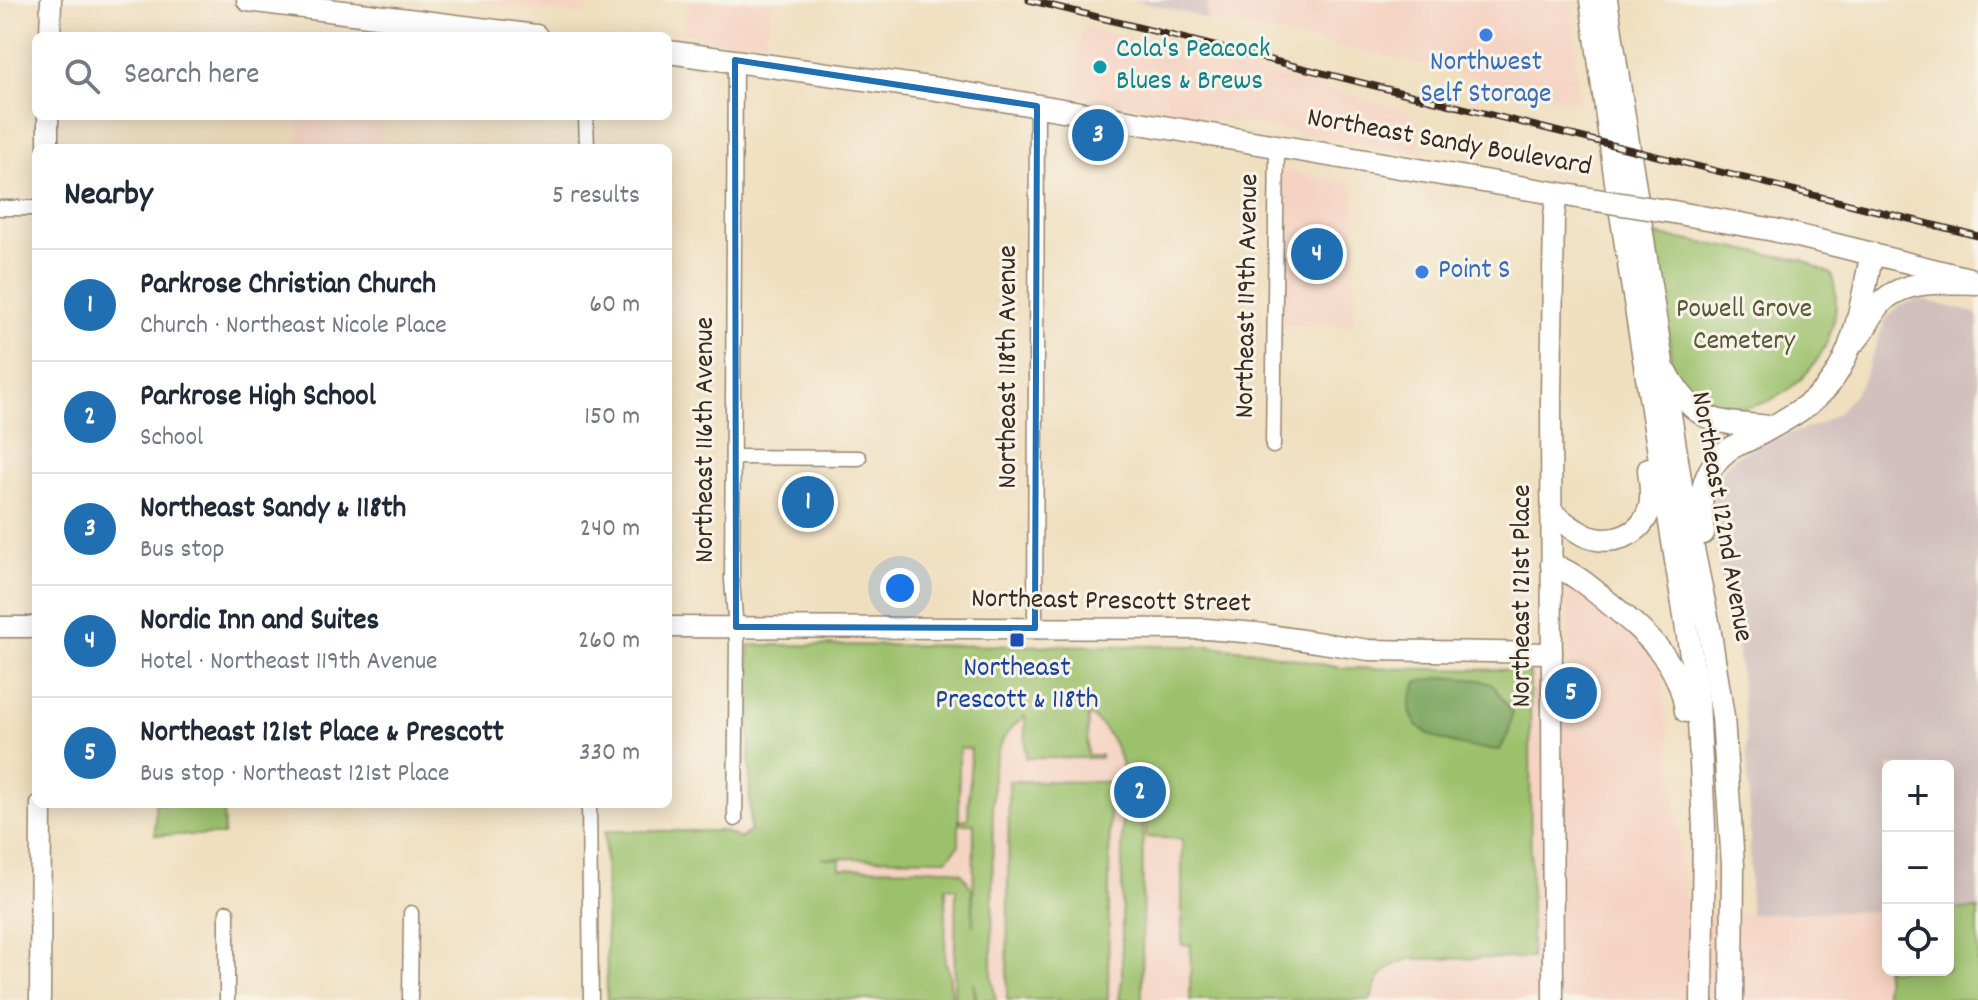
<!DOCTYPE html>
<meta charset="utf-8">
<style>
:root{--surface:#fff;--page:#f6f6f7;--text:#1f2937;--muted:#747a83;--line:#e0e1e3;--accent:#1f6fb2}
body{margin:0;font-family:Dekko,sans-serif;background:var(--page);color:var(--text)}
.controls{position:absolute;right:24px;bottom:24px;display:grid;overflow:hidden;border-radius:12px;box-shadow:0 4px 20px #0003}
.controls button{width:72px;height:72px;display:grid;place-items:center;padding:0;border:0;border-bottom:2px solid var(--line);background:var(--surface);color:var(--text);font:40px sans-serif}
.you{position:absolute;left:900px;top:588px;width:28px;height:28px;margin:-20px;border:6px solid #fff;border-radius:50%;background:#1a73e8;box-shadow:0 0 0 12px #1a73e833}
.badge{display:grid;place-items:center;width:52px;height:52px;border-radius:50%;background:var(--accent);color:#fff;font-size:26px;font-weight:700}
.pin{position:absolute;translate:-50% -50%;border:4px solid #fff;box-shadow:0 2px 8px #0006}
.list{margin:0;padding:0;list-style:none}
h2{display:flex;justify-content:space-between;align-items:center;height:104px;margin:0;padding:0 32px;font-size:34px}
h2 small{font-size:26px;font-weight:400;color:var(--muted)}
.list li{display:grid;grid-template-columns:52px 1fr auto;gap:24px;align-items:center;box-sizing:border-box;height:112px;padding:0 32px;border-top:2px solid var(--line)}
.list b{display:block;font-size:30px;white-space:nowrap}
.list p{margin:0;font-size:26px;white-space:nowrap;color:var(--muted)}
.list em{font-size:26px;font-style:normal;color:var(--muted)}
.icon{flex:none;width:44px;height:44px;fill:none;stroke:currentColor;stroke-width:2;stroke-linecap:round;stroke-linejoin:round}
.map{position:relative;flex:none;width:1978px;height:1000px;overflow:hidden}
.search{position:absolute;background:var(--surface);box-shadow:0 4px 20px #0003;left:32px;top:32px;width:640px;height:88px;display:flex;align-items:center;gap:20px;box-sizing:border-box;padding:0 28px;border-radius:12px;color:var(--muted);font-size:30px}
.panel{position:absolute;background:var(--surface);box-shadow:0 4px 20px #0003;left:32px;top:144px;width:640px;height:664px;border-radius:12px}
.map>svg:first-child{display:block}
.built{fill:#f5d3c2}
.industrial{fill:#d1c0bd}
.green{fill:#9cc16c;stroke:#6c7645;stroke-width:2;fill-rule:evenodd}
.forest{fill:#7da760;stroke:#5c683f;stroke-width:2}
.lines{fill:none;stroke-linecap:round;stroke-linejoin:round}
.street-casing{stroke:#96846e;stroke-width:17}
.secondary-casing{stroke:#96846e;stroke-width:23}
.primary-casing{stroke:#96846e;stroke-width:25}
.street{stroke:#fff;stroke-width:14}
.secondary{stroke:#fff;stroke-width:20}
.primary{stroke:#fff;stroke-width:22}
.rail-casing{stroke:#3b2a1e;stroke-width:7}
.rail{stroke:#f7f3e8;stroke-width:4;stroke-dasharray:12;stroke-linecap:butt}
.primary-bridge-casing{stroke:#96846e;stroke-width:25;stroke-linecap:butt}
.primary-bridge{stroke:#fff;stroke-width:22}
.marked{fill:none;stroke:#1f6fb2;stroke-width:6;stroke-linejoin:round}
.shop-dot{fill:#3f7fe0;stroke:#f7f3e8;stroke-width:3}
.culture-dot{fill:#0f9aa8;stroke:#f7f3e8;stroke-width:3}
.transit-dot{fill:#1a4fb4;stroke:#f7f3e8;stroke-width:3}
.labels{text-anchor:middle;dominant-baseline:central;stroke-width:6;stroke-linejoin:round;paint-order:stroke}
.culture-label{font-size:28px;fill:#0d838f;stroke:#f7f3e8;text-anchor:start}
.shop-label{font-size:28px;fill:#366cbe;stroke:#f7f3e8}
.street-label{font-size:28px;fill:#3b2a1e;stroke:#f7f3e8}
.park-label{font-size:28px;fill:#585735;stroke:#f7f3e8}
.transit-label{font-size:28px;fill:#164399;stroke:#f7f3e8}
</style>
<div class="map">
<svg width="1978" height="1000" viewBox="0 0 1978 1000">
<rect width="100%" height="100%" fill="#f7f3e8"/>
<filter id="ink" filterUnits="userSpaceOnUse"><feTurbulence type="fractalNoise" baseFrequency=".0125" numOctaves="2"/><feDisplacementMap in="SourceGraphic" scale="16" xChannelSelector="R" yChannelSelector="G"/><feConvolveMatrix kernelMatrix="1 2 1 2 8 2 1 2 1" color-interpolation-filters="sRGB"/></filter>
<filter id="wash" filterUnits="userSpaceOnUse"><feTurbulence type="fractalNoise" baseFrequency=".006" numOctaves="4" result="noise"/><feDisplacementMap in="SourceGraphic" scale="32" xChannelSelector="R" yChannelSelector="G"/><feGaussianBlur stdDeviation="1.8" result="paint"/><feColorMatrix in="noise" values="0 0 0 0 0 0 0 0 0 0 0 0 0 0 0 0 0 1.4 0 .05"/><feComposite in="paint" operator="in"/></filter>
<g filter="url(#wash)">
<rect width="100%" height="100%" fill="#f0dfbf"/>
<g class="built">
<path d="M469,0H587V15L528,8Z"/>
<path d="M689,0H774L764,48L683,34Z"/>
<path d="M1207,0H1572L1579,104L1394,58L1207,19Z"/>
<path d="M1083,26L1400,108L1413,115L1420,127L1421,153L1072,95Z"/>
<rect x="297" y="116" width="85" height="32"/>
<path d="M1281,171L1355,183L1354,325H1280Z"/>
<path d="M1568,591L1582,592L1640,639L1661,666L1687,914L1886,911L1885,1000H607L605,831H750L749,645L1361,672L1569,671Z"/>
</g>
<g class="industrial">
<path d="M1135,0H1207V19Z"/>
<path d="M1919,299L1978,314V909H1948V766H1888V911L1750,914V815L1745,722L1735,624H1728L1712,521V489L1722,471L1736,456L1755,446L1820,424L1840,411L1862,383L1886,319L1899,306Z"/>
</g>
<g class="green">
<path d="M1655,235L1803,260L1831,274C1859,351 1759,447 1692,391C1686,386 1676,376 1673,368C1669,358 1670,343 1668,332C1664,300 1659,268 1655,235Z"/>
<path d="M749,645L1207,646L1256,651L1341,668L1525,670L1530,674L1531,958L1410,959C1387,965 1376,976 1371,1000H1190L1191,945H1182V839L1146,837V810L1143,809L1142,1000H1119L1122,979V766C1116,742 1108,729 1088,714L1087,755H1101V758H1026L1025,716C1005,731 997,747 993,771L992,979L996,1000H977L973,981L975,1000H957L954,995L956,888L946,887L945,961L949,971L952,1000H607L605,831H723L740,839L750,831ZM959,748L971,749L968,819L960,820V824H974L973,926L972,889L962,873L950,869L840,868V859L822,858L947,859L959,845Z"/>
<path d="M1009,781L1110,782L1108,1000H1007Z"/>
<path d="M155,804H223L224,835H155Z"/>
<path d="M1948,909H1978V1000H1885L1886,911L1888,970H1948Z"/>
</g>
<path class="forest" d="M1443,677L1480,680L1493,685L1512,713L1509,732L1500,750C1474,749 1410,742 1410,706C1410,699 1415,689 1417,682Z"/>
</g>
<g filter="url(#ink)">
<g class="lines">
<defs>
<g id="street">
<path d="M735,60L732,580L737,643L735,819"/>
<path d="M586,116L587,148"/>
<path d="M0,208H36"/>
<path d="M1273,446L1277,146"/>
<path d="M733,457L859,458"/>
<path d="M1035,628L1037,106"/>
<path d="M589,804L591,1000"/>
<path d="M227,1000V912"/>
<path d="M410,1000L411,913"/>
</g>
<g id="secondary">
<path d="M50,36L51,0"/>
<path d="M48,148V116"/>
<path d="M1872,254L1969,278"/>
<path d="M0,627H36"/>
<path d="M668,627L1206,629L1256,633L1369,650L1552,653"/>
<path d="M40,1000L41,804"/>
<path d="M1553,1000L1551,395L1554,217L1557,193"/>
</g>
<g id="primary">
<path d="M248,0L536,36"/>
<path d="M1591,0L1616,182L1698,699L1704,827L1702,1000"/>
<path d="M1606,0L1684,505L1709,627L1723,717L1733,865L1732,1000"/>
<path d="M668,52L944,90L1590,199"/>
<path d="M1673,212L1774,230L1872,254C1862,296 1857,347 1831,382C1813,406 1781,422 1756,436C1747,441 1737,444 1728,450C1700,471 1699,501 1703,533"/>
<path d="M1856,340C1865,330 1869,319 1877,308C1898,278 1946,282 1978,283"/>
<path d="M1668,375C1697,425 1717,422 1770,427"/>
<path d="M1552,513C1562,521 1573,529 1584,535C1610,547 1643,536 1650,507C1653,495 1650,481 1649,469"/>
<path d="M1552,565C1574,573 1590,587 1609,603C1645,633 1680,661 1686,711"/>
</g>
</defs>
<use href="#street" class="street-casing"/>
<use href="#secondary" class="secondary-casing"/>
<use href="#primary" class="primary-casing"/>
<use href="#street" class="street"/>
<use href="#secondary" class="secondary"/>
<use href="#primary" class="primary"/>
<defs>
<path id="rail" d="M1029,0L1978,236"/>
</defs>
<use href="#rail" class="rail-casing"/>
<use href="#rail" class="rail"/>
<defs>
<path id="primary-bridge" d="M1590,199L1673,212"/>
</defs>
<use href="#primary-bridge" class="primary-bridge-casing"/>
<use href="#primary-bridge" class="primary-bridge"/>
</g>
</g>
<path class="marked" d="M735,60L1037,106L1035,628L736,627Z"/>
<g class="shop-dot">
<circle cx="1486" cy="35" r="8"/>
<circle cx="1422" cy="272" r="8"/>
</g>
<circle class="culture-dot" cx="1100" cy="67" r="8"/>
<rect class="transit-dot" x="1009" y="632" width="16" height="16" rx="4"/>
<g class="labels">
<g class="culture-label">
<text x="1116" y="51">Cola's Peacock<tspan x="1116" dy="32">Blues &amp; Brews</tspan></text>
</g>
<g class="shop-label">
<text x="1486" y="64">Northwest<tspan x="1486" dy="32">Self Storage</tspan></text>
<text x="1438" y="272" text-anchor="start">Point S</text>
</g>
<g class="street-label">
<text transform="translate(1449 144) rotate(10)">Northeast Sandy Boulevard</text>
<text transform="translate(1249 296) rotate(-89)">Northeast 119th Avenue</text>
<text transform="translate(1010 367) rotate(-90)">Northeast 118th Avenue</text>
<text transform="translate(707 440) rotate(-90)">Northeast 116th Avenue</text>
<text transform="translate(1720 517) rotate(80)">Northeast 122nd Avenue</text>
<text transform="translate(1524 596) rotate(-90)">Northeast 121st Place</text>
<text transform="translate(1111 603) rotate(1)">Northeast Prescott Street</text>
</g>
<g class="park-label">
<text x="1744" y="311">Powell Grove<tspan x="1744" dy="32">Cemetery</tspan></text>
</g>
<g class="transit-label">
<text x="1017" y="670">Northeast<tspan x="1017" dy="32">Prescott &amp; 118th</tspan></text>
</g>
</g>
</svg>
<div class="controls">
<button>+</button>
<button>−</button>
<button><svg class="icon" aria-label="locate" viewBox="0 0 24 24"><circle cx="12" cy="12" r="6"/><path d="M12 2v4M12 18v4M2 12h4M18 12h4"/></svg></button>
</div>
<div class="you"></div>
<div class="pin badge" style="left:808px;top:502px">1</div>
<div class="pin badge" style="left:1140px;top:792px">2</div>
<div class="pin badge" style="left:1098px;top:135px">3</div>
<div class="pin badge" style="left:1317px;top:254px">4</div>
<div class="pin badge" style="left:1571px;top:693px">5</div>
<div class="search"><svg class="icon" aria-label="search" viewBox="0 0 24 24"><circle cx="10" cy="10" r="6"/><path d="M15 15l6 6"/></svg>Search here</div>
<section class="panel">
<h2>Nearby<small>5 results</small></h2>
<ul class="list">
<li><span class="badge">1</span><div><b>Parkrose Christian Church</b><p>Church · Northeast Nicole Place</p></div><em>60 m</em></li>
<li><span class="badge">2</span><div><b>Parkrose High School</b><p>School</p></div><em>150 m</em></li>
<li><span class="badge">3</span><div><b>Northeast Sandy &amp; 118th</b><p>Bus stop</p></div><em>240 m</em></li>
<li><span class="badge">4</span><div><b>Nordic Inn and Suites</b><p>Hotel · Northeast 119th Avenue</p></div><em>260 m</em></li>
<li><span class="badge">5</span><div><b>Northeast 121st Place &amp; Prescott</b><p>Bus stop · Northeast 121st Place</p></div><em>330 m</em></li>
</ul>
</section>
</div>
